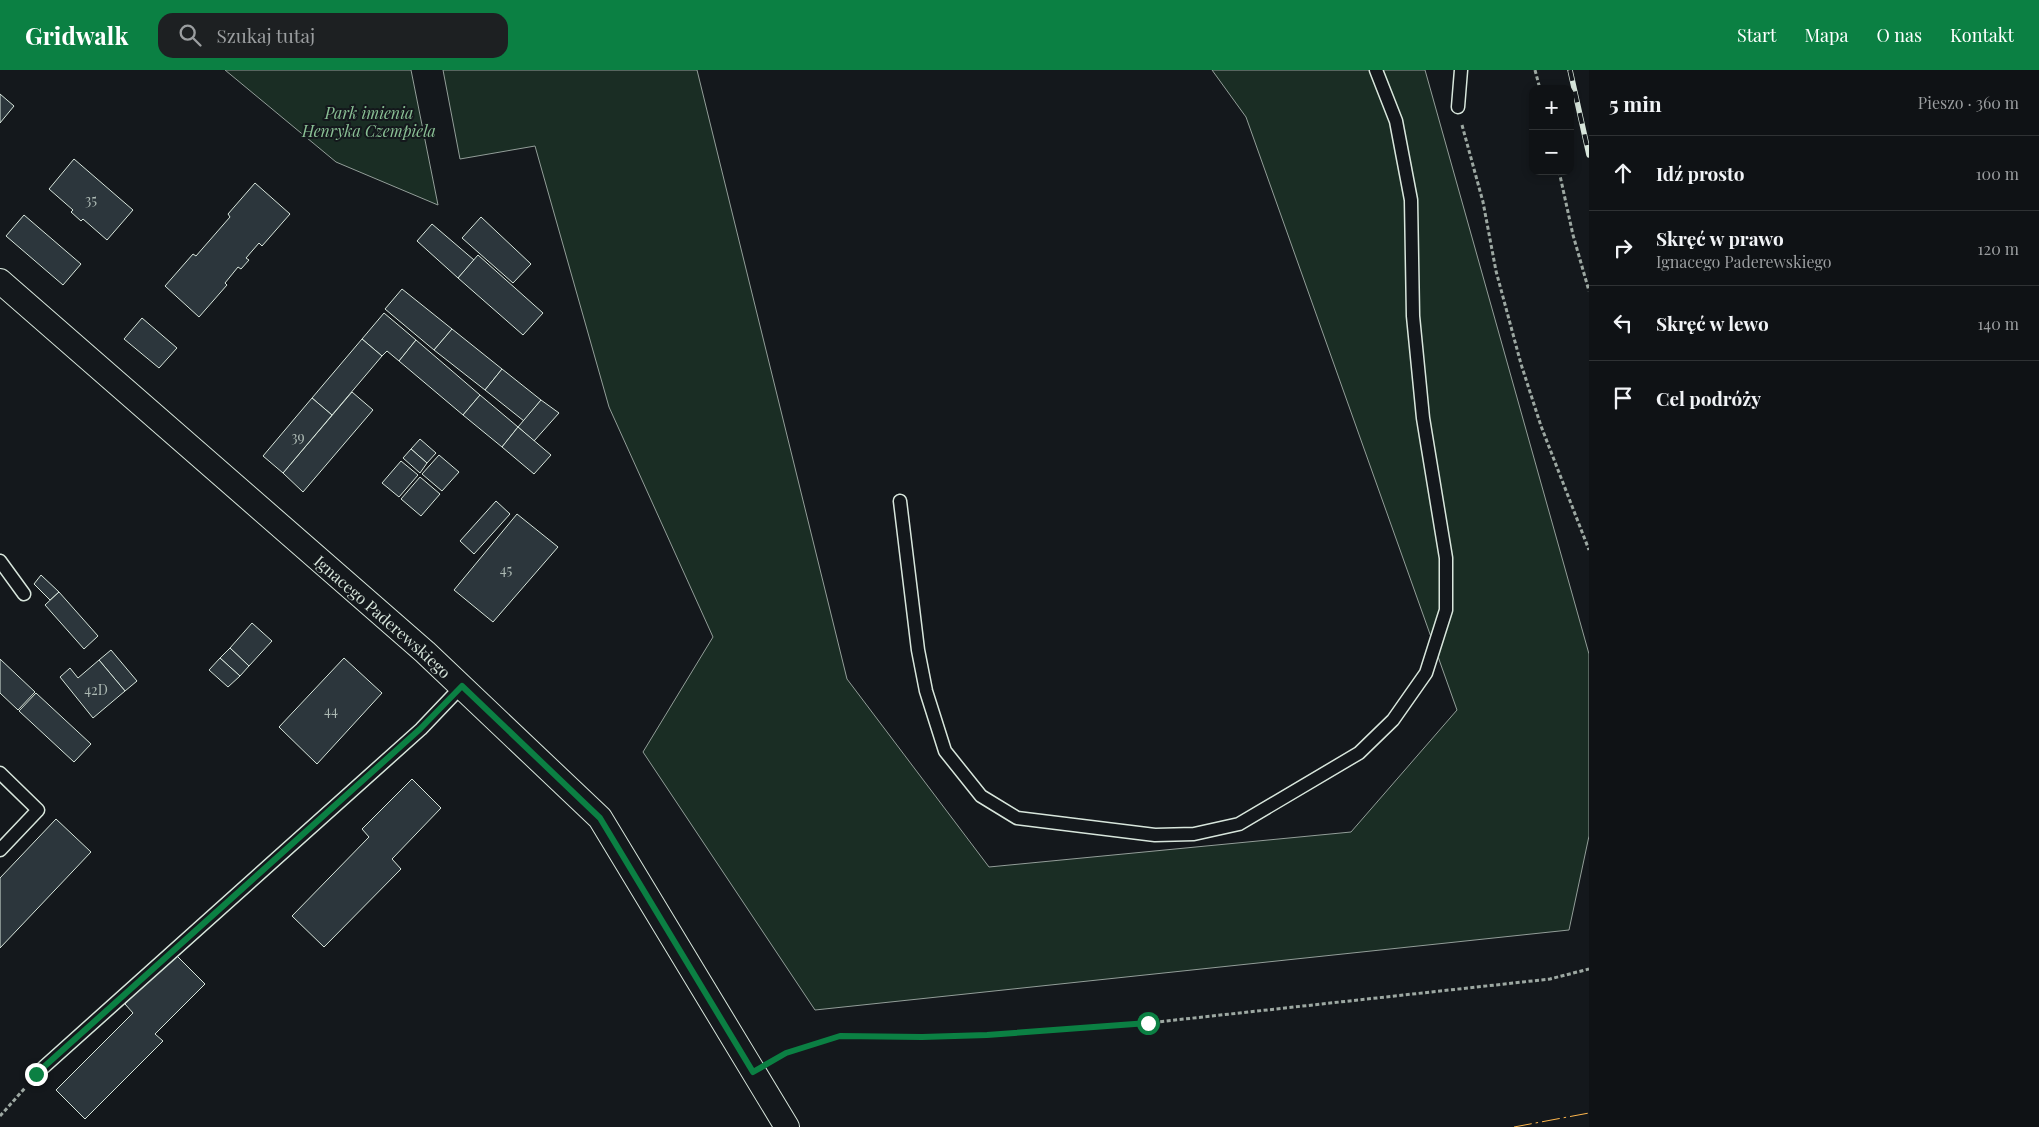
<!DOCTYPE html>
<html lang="pl">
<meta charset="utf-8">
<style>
:root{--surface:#0f1215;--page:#1d2022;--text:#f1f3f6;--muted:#9b9ea0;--line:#2f3234;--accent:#0b8043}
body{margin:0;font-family:"Playfair Display",serif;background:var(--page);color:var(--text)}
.controls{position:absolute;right:15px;top:15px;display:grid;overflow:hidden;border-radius:10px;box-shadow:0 2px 8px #0003}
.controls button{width:45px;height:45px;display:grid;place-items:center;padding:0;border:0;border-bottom:1px solid var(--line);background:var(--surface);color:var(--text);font:25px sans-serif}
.stop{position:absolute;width:15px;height:15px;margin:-11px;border:4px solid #0b8043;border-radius:50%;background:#fff}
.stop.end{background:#0b8043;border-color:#fff;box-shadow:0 1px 5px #0008}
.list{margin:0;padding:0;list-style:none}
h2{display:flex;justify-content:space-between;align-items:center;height:65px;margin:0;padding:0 20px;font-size:21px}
h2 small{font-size:16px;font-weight:400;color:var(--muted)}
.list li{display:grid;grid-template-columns:32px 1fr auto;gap:15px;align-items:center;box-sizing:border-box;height:75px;padding:0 20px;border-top:1px solid var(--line)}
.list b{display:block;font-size:19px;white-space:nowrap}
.list p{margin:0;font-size:16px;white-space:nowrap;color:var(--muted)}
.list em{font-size:16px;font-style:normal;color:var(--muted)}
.icon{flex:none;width:28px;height:28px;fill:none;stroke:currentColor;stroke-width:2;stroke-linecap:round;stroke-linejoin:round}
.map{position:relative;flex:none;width:1589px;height:1057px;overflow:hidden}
header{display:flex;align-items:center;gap:30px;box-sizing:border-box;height:70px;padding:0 25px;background:var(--accent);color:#fff}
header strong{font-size:24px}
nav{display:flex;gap:28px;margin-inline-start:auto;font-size:18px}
.search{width:350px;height:45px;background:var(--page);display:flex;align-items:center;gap:12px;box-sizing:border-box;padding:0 18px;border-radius:15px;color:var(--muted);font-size:19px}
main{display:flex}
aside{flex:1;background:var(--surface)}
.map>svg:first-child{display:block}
.green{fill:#1a2d24;stroke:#939e99}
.building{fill:#2c363c;stroke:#d8e6dc}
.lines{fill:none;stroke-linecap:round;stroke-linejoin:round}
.service-casing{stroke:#d8e6dc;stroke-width:15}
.minor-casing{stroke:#d8e6dc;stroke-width:26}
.path{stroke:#9da8a2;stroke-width:3;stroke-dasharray:4 2.5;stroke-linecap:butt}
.service{stroke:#14181c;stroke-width:12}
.minor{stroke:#14181c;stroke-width:24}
.rail-casing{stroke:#d8e6dc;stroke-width:5.5}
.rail{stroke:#14181c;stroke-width:4;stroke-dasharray:11;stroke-linecap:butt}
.power{stroke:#ffb74d;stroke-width:1;stroke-dasharray:18 4 2.5 4;stroke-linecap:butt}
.route{stroke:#0b8043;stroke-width:6}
.labels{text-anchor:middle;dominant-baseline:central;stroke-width:4;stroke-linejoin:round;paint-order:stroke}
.number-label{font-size:14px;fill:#adbab4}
.park-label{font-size:16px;font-style:italic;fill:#8ac095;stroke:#14181c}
.street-label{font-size:16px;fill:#d8e6dc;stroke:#14181c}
</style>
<header>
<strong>Gridwalk</strong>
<div class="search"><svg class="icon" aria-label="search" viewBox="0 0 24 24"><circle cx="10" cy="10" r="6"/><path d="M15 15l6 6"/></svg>Szukaj tutaj</div>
<nav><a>Start</a><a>Mapa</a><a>O nas</a><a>Kontakt</a></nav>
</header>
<main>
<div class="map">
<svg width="1589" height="1057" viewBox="0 0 1589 1057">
<rect width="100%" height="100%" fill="#14181c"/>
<g class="green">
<path d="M225,0H411L438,135L336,92Z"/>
<path d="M443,0H697L847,609L989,797L1351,762L1457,640L1246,47L1212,0H1425L1589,584V766L1569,860L815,940L643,682L713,567L609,337L535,76L460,89Z"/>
</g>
<g class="building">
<path d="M0,24L14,36L0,53Z"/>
<path d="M74,89L133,140L107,170L83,149L81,151L71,142L73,140L49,119Z"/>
<path d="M255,113L290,144L262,176L259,173L246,188L249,190L241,199L238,197L225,213L227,215L199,247L165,216L193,184L196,186L230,147L228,144Z"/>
<path d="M24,145L81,194L63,215L6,166Z"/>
<path d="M481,147L531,194L513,213L462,168Z"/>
<path d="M432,154L474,190L458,208L417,171Z"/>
<path d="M478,185L543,243L523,265L458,208Z"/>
<path d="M402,219L452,259L434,280L385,239Z"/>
<path d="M384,243L416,270L399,291L387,281L382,286L362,269Z"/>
<path d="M142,248L177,278L159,298L124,269Z"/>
<path d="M452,259L502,299L485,320L434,280Z"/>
<path d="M362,269L382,286L332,345L312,328Z"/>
<path d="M416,270L480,325L463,345L399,291Z"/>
<path d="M502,299L541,330L524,351L485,320Z"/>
<path d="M352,322L373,340L303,422L283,403Z"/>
<path d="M480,325L518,357L502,377L463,345Z"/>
<path d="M312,328L332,345L283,403L263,386Z"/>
<path d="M541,330L559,343L534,371L518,357Z"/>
<path d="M518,357L551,385L534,404L502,377Z"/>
<path d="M420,369L436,383L427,393L411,379Z"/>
<path d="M411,379L427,393L420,403L403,388Z"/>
<path d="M439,385L459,402L442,421L422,404Z"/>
<path d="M401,391L418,405L399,427L382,413Z"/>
<path d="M420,407L440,424L421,446L401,429Z"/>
<path d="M496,431L510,444L474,484L460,471Z"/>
<path d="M517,444L558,477L493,552L454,520Z"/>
<path d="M41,505L59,522L50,530L34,514Z"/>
<path d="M59,522L98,566L84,579L45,535Z"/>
<path d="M252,553L272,571L249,596L230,578Z"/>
<path d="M230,578L249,596L240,606L220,588Z"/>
<path d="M111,580L137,611L125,621L99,590Z"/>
<path d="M220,588L240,606L228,617L209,600Z"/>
<path d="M344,588L382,623L317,694L279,657Z"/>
<path d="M0,589L35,622L18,640L0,623Z"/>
<path d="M99,590L125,621L93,648L60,607L70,598L78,608Z"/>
<path d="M36,623L91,674L74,692L19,641Z"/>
<path d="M412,709L441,738L392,789L401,799L324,877L292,846L369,767L362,759Z"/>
<path d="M56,749L91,782L0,878V808Z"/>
<path d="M175,884L205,914L155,964L163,971L85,1049L56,1020L133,943L125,934Z"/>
</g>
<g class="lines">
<defs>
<g id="service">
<path d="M1458,37L1461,0"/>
<path d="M900,431L918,580L926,621L945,681L981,726L1017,748L1155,765L1194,764L1239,754L1359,683L1393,650L1426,603L1446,540V488L1423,348L1413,246L1411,130L1396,51L1376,0"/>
<path d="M0,491L24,524"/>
<path d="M0,703L38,740L0,780"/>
<path d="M36,1004L421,659L462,616"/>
</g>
<g id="minor">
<path id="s1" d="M0,211L425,582L600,748L787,1057"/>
</g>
</defs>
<use href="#service" class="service-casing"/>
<use href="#minor" class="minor-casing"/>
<g class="path">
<path d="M1535,0L1540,19"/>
<path d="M1462,55L1483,132L1496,201L1521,294L1541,356L1589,480"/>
<path d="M1559,101L1573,165L1589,221"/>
<path d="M775,989L785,983L840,966L922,967L987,965L1055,960L1148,953L1550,909L1589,899"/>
<path d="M0,1046L25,1018"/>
</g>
<use href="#service" class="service"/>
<use href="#minor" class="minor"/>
<defs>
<path id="rail" d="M1570,0L1589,85"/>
</defs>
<use href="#rail" class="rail-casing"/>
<use href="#rail" class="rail"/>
<path class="power" d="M1514,1057L1589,1043"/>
</g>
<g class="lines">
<path class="route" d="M36,1004L420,659L462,616L600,748L753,1002L786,983L840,966L922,967L987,965L1148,953"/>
</g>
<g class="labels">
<g class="number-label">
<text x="91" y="129">35</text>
<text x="298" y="366">39</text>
<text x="506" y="499">45</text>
<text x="96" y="619">42D</text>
<text x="331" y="640">44</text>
</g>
<g class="park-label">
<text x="369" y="42">Park imienia<tspan x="369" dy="18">Henryka Czempiela</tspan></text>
</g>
<g class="street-label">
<text stroke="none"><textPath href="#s1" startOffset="509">Ignacego Paderewskiego</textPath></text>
</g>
</g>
</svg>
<div class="controls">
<button>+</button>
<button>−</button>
</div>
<div class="stop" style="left:1148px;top:953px"></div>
<div class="stop end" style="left:36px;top:1004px"></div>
</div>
<aside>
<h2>5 min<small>Pieszo · 360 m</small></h2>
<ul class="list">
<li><svg class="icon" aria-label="ahead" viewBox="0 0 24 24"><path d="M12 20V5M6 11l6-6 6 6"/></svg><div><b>Idź prosto</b></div><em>100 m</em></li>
<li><svg class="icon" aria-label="right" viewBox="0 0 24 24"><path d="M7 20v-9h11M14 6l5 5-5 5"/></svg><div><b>Skręć w prawo</b><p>Ignacego Paderewskiego</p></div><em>120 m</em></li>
<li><svg class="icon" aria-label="left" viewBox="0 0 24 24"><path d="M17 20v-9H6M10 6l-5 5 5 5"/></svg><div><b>Skręć w lewo</b></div><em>140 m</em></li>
<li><svg class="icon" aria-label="arrive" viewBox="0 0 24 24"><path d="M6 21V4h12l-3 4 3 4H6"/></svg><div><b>Cel podróży</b></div></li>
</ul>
</aside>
</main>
